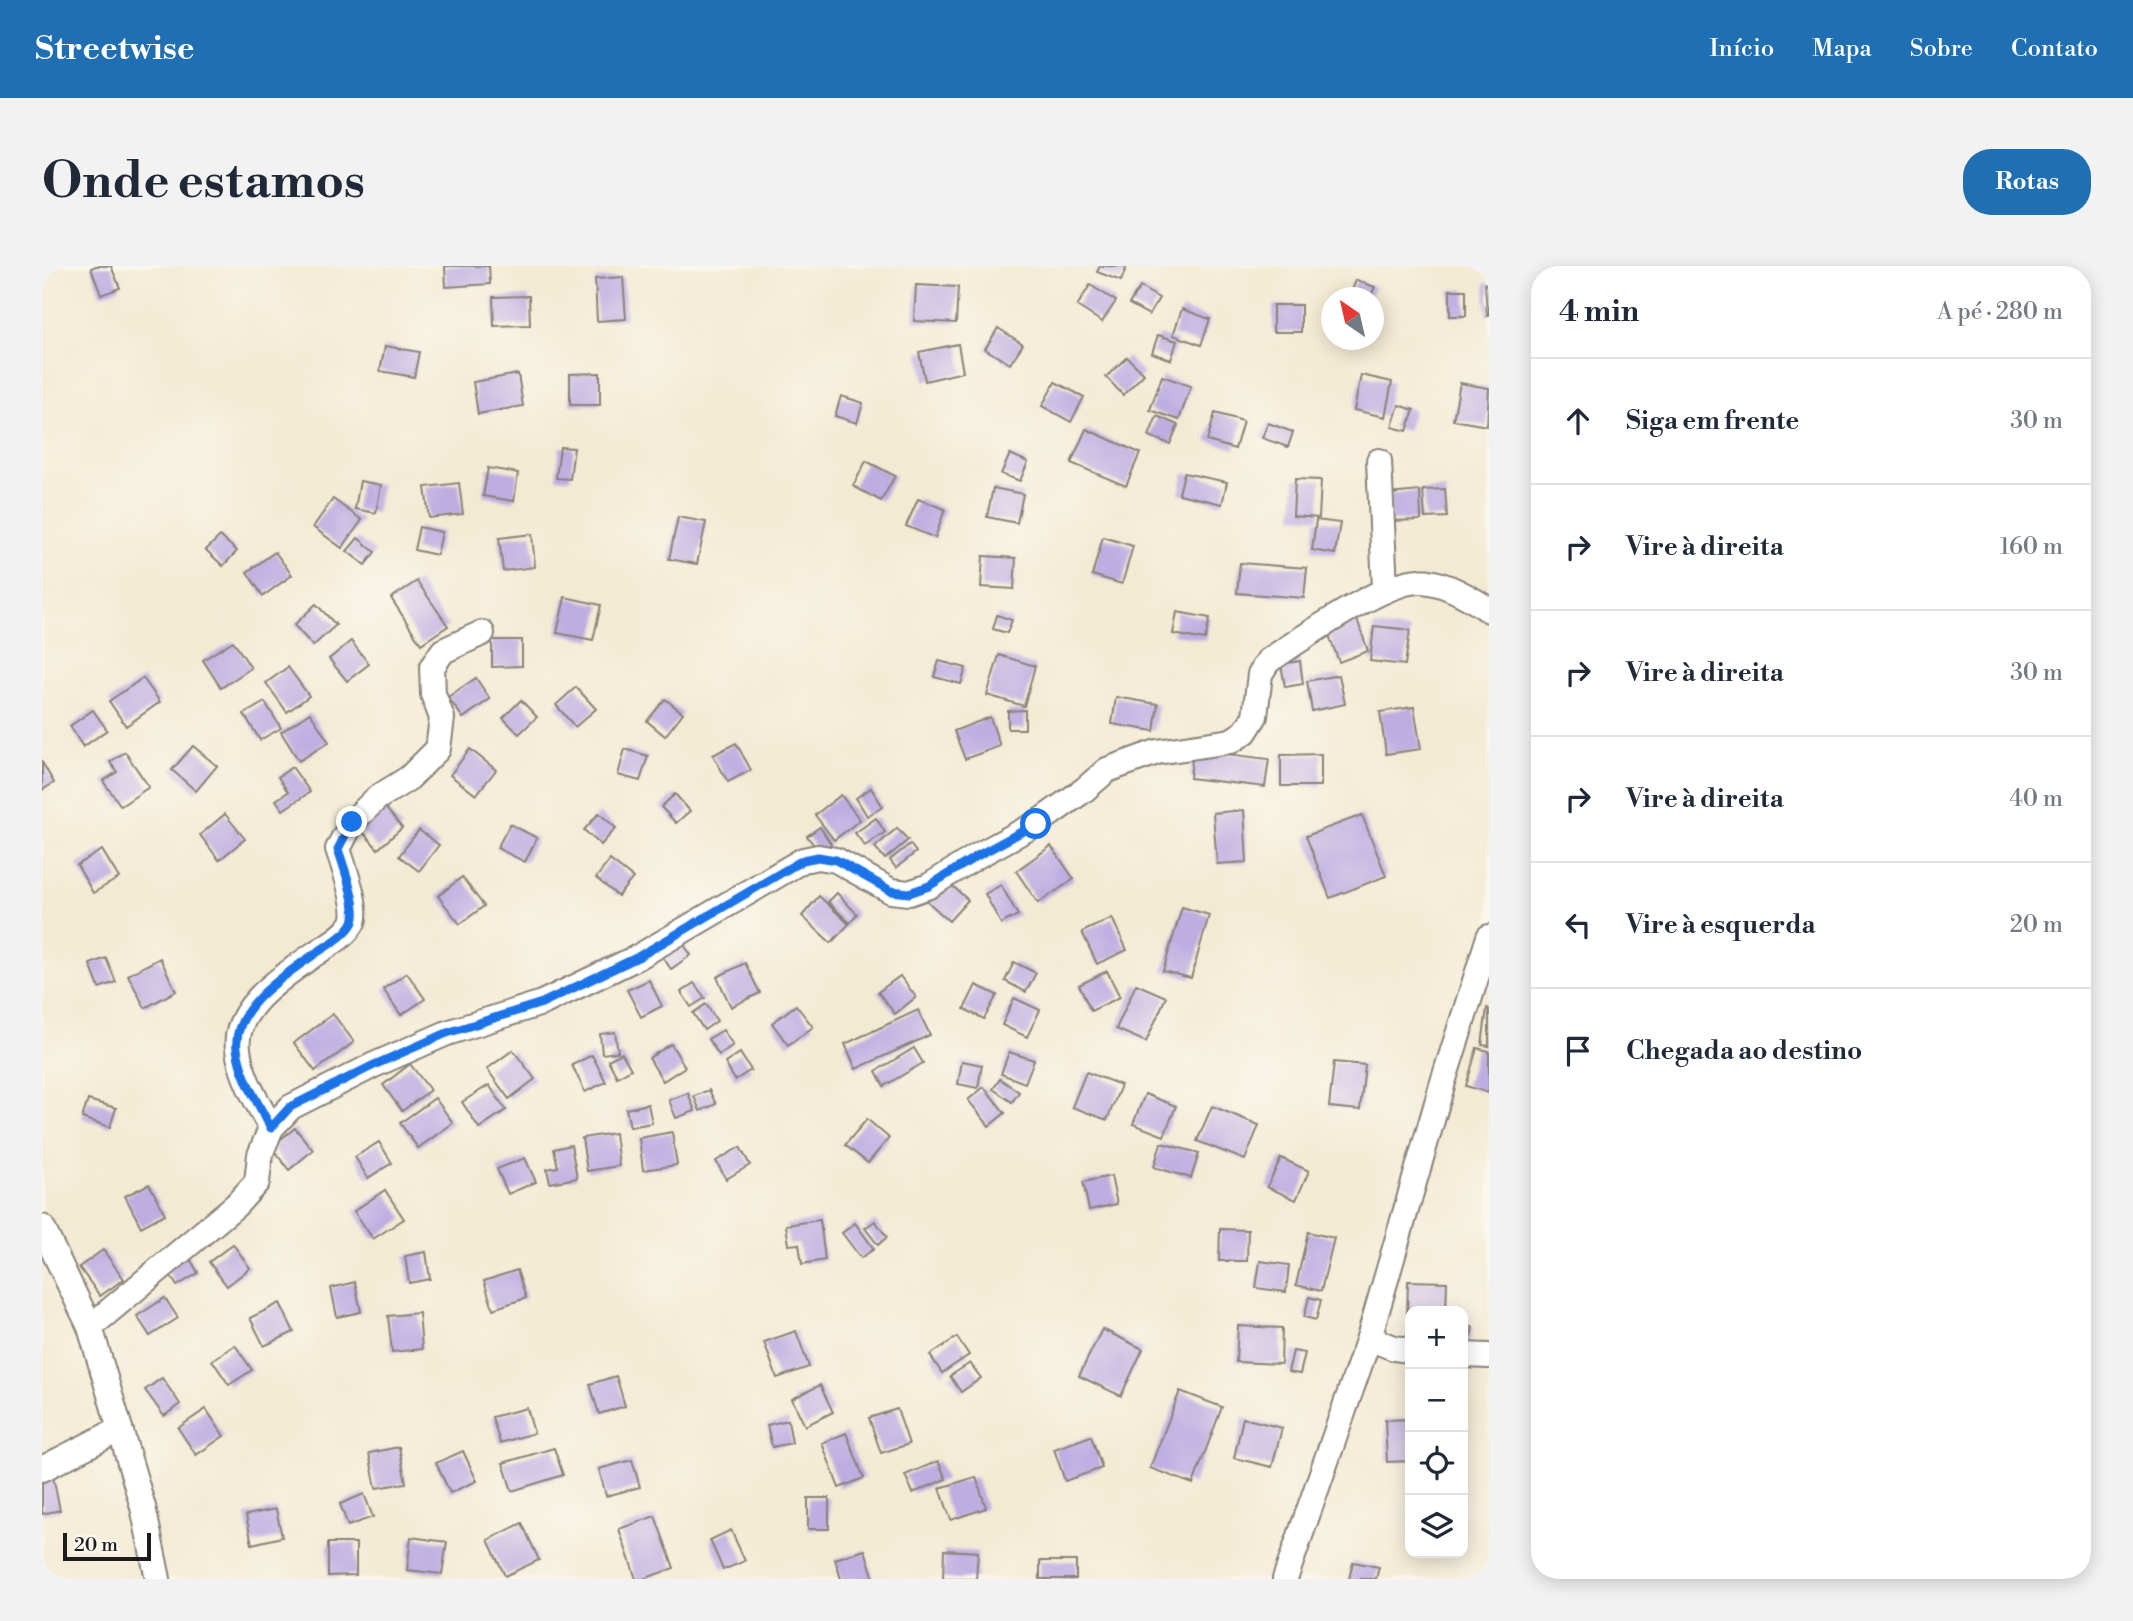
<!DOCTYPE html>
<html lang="pt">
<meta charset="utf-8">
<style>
:root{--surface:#fff;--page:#f2f2f3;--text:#1f2937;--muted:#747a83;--line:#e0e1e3;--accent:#1f6fb2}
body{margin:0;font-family:"Libre Bodoni",serif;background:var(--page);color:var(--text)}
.controls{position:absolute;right:21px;bottom:21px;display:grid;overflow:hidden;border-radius:14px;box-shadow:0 4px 18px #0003}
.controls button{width:63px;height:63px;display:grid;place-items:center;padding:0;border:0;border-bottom:2px solid var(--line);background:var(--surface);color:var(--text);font:35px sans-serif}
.compass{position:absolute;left:1279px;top:21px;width:63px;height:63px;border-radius:50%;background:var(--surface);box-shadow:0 4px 18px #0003;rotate:326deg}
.scale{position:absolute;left:21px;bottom:18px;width:88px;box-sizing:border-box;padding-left:7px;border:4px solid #1c1c1c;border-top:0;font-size:19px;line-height:24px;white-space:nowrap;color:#1c1c1c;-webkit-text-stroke:5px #fbf7ec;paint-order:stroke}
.stop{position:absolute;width:21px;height:21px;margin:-16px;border:5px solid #1a73e8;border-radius:50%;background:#fff}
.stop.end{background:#1a73e8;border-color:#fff;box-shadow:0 2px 7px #0008}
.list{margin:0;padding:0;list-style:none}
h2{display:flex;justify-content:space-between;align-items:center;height:91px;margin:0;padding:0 28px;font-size:30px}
h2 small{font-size:23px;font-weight:400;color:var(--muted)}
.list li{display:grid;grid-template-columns:46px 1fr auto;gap:21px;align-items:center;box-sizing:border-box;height:126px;padding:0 28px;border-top:2px solid var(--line)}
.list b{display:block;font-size:26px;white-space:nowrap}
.list em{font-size:23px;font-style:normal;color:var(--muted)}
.icon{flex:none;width:38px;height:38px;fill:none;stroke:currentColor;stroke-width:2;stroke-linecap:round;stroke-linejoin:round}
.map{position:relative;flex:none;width:1447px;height:1313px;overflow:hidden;border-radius:28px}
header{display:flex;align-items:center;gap:42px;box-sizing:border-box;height:98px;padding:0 35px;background:var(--accent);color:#fff}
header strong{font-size:33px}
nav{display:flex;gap:38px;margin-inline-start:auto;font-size:24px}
.intro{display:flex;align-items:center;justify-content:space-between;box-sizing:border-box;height:168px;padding:0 42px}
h1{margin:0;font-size:49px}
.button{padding:18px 32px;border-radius:28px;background:var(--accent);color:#fff;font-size:24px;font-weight:700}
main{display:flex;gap:42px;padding:0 42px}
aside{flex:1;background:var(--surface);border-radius:28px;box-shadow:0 4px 18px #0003}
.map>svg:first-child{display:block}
.building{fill:#bdade1}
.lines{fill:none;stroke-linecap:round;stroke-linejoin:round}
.minor-casing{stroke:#888378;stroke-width:28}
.minor{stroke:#fff;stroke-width:24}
.route{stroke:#1a73e8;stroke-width:9}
</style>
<header>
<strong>Streetwise</strong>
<nav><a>Início</a><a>Mapa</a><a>Sobre</a><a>Contato</a></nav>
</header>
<div class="intro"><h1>Onde estamos</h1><a class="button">Rotas</a></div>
<main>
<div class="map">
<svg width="1447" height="1313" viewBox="0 0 1447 1313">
<rect width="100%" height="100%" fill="#fbf7ec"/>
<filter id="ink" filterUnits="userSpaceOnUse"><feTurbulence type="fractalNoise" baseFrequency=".0143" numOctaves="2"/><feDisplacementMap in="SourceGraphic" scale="14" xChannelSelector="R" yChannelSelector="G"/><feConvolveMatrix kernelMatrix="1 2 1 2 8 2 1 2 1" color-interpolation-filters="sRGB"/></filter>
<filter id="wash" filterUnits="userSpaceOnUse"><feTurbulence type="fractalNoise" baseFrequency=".00686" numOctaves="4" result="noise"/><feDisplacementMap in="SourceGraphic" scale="28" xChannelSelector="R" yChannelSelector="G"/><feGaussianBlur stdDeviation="1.57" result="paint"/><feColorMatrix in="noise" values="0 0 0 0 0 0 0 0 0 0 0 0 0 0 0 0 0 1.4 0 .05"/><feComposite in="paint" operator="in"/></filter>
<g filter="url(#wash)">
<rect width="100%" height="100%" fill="#f3ead3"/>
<g id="blocks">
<g class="building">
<path d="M54,0H69L78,22L59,29L49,2Z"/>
<path d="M403,0H447L448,18L404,21Z"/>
<path d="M1058,0H1085L1079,15L1055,6Z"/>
<path d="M581,11L584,53L555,55L553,13Z"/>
<path d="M1314,14L1333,21L1328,32H1307Z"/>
<path d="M1447,16V50H1445L1443,17Z"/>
<path d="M874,19L916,21L914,57L872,55Z"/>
<path d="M1048,19L1074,35L1060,56L1035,40Z"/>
<path d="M1098,21L1117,32L1107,49L1087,38Z"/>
<rect x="1408" y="24" width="16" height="26"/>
<path d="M487,30L488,59L452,60L451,31Z"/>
<rect x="1231" y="39" width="28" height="27"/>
<path d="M1140,43L1168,53L1159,79L1131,69Z"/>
<path d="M956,62L981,78L968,98L943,83Z"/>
<path d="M1116,69L1135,75L1129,94L1110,87Z"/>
<path d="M916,78L921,106L883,115L877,86Z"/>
<path d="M343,80L377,86L372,111L338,105Z"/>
<path d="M1085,91L1102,108L1081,129L1064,111Z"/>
<path d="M558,107V139H528V108Z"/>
<path d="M476,108L481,140L436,148L431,116Z"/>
<path d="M1319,109L1350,116L1343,151L1312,144Z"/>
<path d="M1120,110L1149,120L1137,154L1108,144Z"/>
<path d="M1013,116L1042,131L1029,156L1000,140Z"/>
<path d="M1418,117L1447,122L1445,160L1411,154Z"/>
<path d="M799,130L821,137L815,157L793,150Z"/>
<path d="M1357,139L1372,144L1365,165L1350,161Z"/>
<path d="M1173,147L1201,155L1193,183L1165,175Z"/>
<path d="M1115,150L1136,159L1128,178L1107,170Z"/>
<path d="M1226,157L1251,166L1246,181L1220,172Z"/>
<path d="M1044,163L1098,187L1084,220L1029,197Z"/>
<path d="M518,181L532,182L528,213L514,212Z"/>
<path d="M968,188L986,196L978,215L959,208Z"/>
<path d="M824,195L853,210L839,235L811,220Z"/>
<path d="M446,202L476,207L472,235L441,230Z"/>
<path d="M1142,207L1185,216L1180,238L1137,228Z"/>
<path d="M1253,213L1279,214L1277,252L1251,250Z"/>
<path d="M318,215L339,219L334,247L313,243Z"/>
<path d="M417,217L421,248L387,252L383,221Z"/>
<path d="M951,222L981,228L975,257L945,251Z"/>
<path d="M1403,223L1405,251L1383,252L1381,224Z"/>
<path d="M1378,225L1379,254L1348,255L1347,228Z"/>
<path d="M291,233L320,254L300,282L271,261Z"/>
<path d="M876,233L903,243L893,272L864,260Z"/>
<path d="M636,251L664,256L655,298L627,293Z"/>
<path d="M1274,254L1298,257L1293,288L1270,284Z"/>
<path d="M377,261L400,266L395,289L372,284Z"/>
<path d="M490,268L493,301L461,305L457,272Z"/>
<path d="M178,270L195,285L181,300L164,284Z"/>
<path d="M1061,271L1091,280L1080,318L1050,309Z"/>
<path d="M316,272L333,286L323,299L305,285Z"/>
<path d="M233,286L250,309L221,330L205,306Z"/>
<path d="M941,290L974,292L972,323L939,321Z"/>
<path d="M1198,297L1265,302L1262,332L1195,327Z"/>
<path d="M375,315L406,360L379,378L349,332Z"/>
<path d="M523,331L559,339L551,374L515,367Z"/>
<path d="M274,338L294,359L271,380L252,359Z"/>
<path d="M1135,346L1168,352L1163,374L1131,368Z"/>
<path d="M955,349L970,354L965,367L951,363Z"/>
<path d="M1315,353L1326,385L1297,396L1285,364Z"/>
<path d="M1332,360L1368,364L1363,399L1328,395Z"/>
<path d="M450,374H480V400L450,401Z"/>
<path d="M191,375L209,402L179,422L161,394Z"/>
<path d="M309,375L327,398L305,415L287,393Z"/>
<path d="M957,389L993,400L982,440L945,429Z"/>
<path d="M897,395L924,402L919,418L892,411Z"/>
<path d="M1258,395L1261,418L1243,421L1239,398Z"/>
<path d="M246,401L267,430L245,446L224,417Z"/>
<path d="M1297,409L1303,438L1270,445L1265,415Z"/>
<path d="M101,412L118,436L84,460L67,435Z"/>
<path d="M434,412L448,433L421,452L406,431Z"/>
<path d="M534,421L554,443L533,461L514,439Z"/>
<path d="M1074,431L1116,438L1112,465L1070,458Z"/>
<path d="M623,433L641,447L623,470L605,455Z"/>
<path d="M479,434L495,451L477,468L461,452Z"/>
<path d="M223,436L239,462L218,474L202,448Z"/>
<path d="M1372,441L1379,483L1344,488L1338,446Z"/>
<path d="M51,444L65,464L41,481L28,460Z"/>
<path d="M983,444V463H966V445Z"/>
<path d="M268,447L287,476L257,495L239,466Z"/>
<path d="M948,451L958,480L923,493L912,465Z"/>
<path d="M694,477L709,504L686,516L671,489Z"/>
<path d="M151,480L175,500L154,525L130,504Z"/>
<path d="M428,483L454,504L434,529L408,509Z"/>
<path d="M583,483L606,490L598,515L576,509Z"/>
<path d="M1151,484L1227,493L1223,521L1148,512Z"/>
<path d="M83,486L107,521L79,540L61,515L75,506L68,496Z"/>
<path d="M1279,488V520H1239V489Z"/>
<path d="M0,496L12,517L0,524Z"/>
<path d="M250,501L268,526L241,544L234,534L246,526L236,511Z"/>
<path d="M829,522L841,541L825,550L814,532Z"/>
<path d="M633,528L648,545L634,557L619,541Z"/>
<path d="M799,529L818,554L792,574L773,549Z"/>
<path d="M343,541L360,562L336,583L318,563Z"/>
<path d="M1202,544L1205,596L1175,598L1171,547Z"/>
<path d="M557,547L574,562L559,579L542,564Z"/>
<path d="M183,548L203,573L177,594L158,569Z"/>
<path d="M1320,549L1344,610L1288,632L1264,570Z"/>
<path d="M834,552L843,566L823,580L813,567Z"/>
<path d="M468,558L495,572L483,596L455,582Z"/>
<path d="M778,561L789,578L777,586L765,570Z"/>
<path d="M855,562L866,574L843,593L833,581Z"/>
<path d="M377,564L397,579L377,605L357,590Z"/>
<path d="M868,578L874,586L854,602L848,594Z"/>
<path d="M1009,580L1032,613L996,637L974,605Z"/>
<path d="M60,584L77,612L51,627L35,599Z"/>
<path d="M568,594L591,612L576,630L554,612Z"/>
<path d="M420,611L442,640L418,658L396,630Z"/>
<path d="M904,614L926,634L907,655L885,635Z"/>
<path d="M959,619L976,649L959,658L943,628Z"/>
<path d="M795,627L815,648L808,657L786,636Z"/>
<path d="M777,630L807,658L789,677L760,650Z"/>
<path d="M1140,641L1167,649L1149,712L1121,705Z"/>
<path d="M1070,652L1085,684L1055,698L1040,666Z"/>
<path d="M636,670L649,689L629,703L616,684Z"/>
<path d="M64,692L74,716L57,722L48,698Z"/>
<path d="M118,692L134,725L103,742L86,709Z"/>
<path d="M972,696L994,707L984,726L963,715Z"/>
<path d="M703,697L718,727L689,741L675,711Z"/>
<path d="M1065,705L1078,731L1049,745L1037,719Z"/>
<path d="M365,707L383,733L359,749L341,723Z"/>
<path d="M858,710L874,731L853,748L836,726Z"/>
<path d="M607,714L620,740L599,751L585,724Z"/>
<path d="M652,717L663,732L649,741L639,726Z"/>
<path d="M1094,718L1124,731L1104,776L1074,763Z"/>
<path d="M934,719L955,729L942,753L922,743Z"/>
<path d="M972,732L998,744L985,771L960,759Z"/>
<path d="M664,738L675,755L662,764L651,747Z"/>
<path d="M754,739L771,761L746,779L730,757Z"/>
<path d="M1445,742L1447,743V780L1440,779Z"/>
<path d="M876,744L888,769L814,803L803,778Z"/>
<path d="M291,748L312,776L273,805L252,777Z"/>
<path d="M681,764L691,779L677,789L666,773Z"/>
<path d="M573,766L576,786L560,788L558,768Z"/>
<path d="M629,778L643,801L621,815L607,792Z"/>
<path d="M872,782L881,797L842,820L834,805Z"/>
<path d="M1435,782L1447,785V827L1424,820Z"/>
<path d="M471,784L493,813L467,833L445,803Z"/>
<path d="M967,786L992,794L983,817L959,808Z"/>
<path d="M580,787L589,803L575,811L566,794Z"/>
<path d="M698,787L709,804L693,814L683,797Z"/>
<path d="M550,789L564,816L543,826L530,799Z"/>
<path d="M920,795L940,799L936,822L916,818Z"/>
<path d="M1292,796L1323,799L1318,844L1287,841Z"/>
<path d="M368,798L388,824L360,845L341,819Z"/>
<path d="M1044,806L1079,819L1065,854L1030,841Z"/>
<path d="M958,813L977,826L970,836L951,823Z"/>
<path d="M447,819L464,844L437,862L420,836Z"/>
<path d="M942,821L963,847L947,860L926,834Z"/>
<path d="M667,824L674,838L658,845L652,830Z"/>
<path d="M646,827L653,845L634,852L627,834Z"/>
<path d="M1103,828L1134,840L1122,870L1091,858Z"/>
<path d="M393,832L411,857L376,882L358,857Z"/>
<path d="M46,834L74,842L68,861L40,852Z"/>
<path d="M606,838L610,857L588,861L584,843Z"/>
<path d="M1170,840L1217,859L1203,894L1155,875Z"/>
<path d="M825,853L847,872L826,897L803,879Z"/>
<path d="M253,862L271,884L247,904L229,881Z"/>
<path d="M630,866L635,899L601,904L597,872Z"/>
<path d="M573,867L577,900L545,905L540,872Z"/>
<path d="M337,876L350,897L326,912L313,891Z"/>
<path d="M1119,877L1157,887L1149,912L1112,901Z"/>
<path d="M529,879L535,912L508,917L505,903L516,901L512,883Z"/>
<path d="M698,881L708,899L684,913L674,895Z"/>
<path d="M483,892L494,916L466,928L455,903Z"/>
<path d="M1239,892L1267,905L1254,934L1225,921Z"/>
<path d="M1069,910L1075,938L1047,944L1041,916Z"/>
<path d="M107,918L123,948L99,961L83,930Z"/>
<path d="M343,924L362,953L331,973L312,945Z"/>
<path d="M778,954L783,994L760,998L757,978L747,979L744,959Z"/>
<path d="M833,955L845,971L836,979L823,962Z"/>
<path d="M813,957L832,983L819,992L800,967Z"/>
<path d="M1178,963L1206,964L1205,995H1177Z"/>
<path d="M1266,966L1292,972L1279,1025L1254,1019Z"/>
<path d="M191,978L208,1002L185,1020L167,996Z"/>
<path d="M61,984L82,1013L58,1030L37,1001Z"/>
<path d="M384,986L388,1013L367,1017L363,990Z"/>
<path d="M145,987L156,1007L135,1020L123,1001Z"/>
<path d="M1218,995L1247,999L1244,1026L1214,1022Z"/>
<path d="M475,1004L484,1032L451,1043L442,1015Z"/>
<path d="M1366,1015L1405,1016L1404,1045H1368V1055L1365,1054Z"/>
<path d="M313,1016L319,1046L295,1051L289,1022Z"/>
<path d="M1267,1031L1279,1034L1274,1054L1262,1051Z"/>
<path d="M123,1032L136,1052L108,1070L95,1050Z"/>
<path d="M238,1037L252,1066L222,1080L208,1052Z"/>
<path d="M377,1047L380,1083L350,1086L346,1050Z"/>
<path d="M1421,1059L1431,1061L1428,1077L1421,1076Z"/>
<path d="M1196,1060L1240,1062L1239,1098L1194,1096Z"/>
<path d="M1060,1063L1101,1083L1079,1130L1037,1110Z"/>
<path d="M754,1065L767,1101L735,1112L722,1076Z"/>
<path d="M915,1071L927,1089L900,1107L888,1089Z"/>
<path d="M193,1079L210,1104L187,1119L170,1094Z"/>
<path d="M1251,1085L1263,1087L1258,1108L1246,1106Z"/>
<path d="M928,1097L939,1112L919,1126L908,1110Z"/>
<path d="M574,1110L583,1140L557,1148L548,1118Z"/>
<path d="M120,1112L138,1138L122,1150L103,1124Z"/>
<path d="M778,1119L791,1146L763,1160L750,1133Z"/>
<path d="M1138,1125L1180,1141L1151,1218L1108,1202Z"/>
<path d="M485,1142L492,1167L458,1177L450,1151Z"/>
<path d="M164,1143L182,1170L154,1189L136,1162Z"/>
<path d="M855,1143L867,1178L839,1187L827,1152Z"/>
<path d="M1201,1152L1240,1162L1230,1201L1192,1192Z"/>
<path d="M1368,1153V1195L1345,1196L1343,1154Z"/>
<path d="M746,1154L750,1177L730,1181L725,1159Z"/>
<path d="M804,1167L822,1212L797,1222L780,1177Z"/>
<path d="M1049,1170L1060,1202L1023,1215L1012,1183Z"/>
<path d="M357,1181L364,1217L334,1222L327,1187Z"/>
<path d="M512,1182L521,1209L470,1225L461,1197Z"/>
<path d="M421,1185L435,1215L408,1227L394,1197Z"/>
<path d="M590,1194L598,1221L564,1230L557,1203Z"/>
<path d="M896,1195L904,1213L871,1227L863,1209Z"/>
<path d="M11,1210L18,1244L0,1248V1212Z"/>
<path d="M934,1211L944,1242L909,1254L898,1222Z"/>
<path d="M322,1228L331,1251L306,1260L298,1238Z"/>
<rect x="766" y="1232" width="21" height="31"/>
<path d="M234,1243L240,1271L210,1278L204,1249Z"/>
<path d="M613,1250L632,1302L601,1313H594L577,1263Z"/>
<path d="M480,1257L497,1294L463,1310L446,1274Z"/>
<path d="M689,1264L703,1295L681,1304L668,1274Z"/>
<path d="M369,1271L405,1276L400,1308L365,1304Z"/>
<path d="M286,1277H314V1309L286,1310Z"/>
<path d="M823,1284L832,1313H799L793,1293Z"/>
<path d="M902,1284L936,1286L934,1313H901Z"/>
<rect x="998" y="1295" width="36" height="18"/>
<path d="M1311,1296L1337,1301L1334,1313H1307Z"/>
</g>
</g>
</g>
<g filter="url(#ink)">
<use href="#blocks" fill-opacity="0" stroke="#888378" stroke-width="2"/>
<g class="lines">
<defs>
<g id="minor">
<path d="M1337,195L1343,322"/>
<path d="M229,862C216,837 199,811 196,783C190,741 245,708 274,687C286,679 304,670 311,656C317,641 301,599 296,583L310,556L335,532L367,512L396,483L400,452L391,428L390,401L401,385L440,367"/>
<path d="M0,961L48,1061L101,1241L116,1313"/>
<path d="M48,1061L194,939L215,916L218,889L229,862L249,841L332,799L405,767L500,737L596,691L761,594L776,591L794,594L849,625L867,627L887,620L935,590L994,558L1042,524L1065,504L1115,486L1189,475L1203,466L1213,450L1218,408L1226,395C1258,374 1343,314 1378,315C1400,315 1429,332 1447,344"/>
<path d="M1327,1072L1352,1082L1368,1084"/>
<path d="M1421,1089L1447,1090"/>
<path d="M0,1203L78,1163"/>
<path d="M1243,1313L1327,1072L1401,816L1447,671"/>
</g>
</defs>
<use href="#minor" class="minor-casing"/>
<use href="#minor" class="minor"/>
</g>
</g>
<g class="lines" filter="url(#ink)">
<path class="route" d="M310,556L296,583C301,599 317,641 311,656C304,670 286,679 274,687C245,708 190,741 195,783C199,811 216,837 229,862L248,841L332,799L405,767L500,737L596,691L761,594L776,591L794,594L849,625L867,627L887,620L935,590L994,558"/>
</g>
</svg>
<div class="controls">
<button>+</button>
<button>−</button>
<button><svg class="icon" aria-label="locate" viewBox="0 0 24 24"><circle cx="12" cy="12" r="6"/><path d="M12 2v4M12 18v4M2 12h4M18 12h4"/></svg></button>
<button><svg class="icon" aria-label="layers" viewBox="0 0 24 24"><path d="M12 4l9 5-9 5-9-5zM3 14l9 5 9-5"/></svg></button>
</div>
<svg class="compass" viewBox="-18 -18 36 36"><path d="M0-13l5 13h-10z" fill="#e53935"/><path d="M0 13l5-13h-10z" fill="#747a83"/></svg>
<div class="scale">20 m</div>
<div class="stop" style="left:994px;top:558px"></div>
<div class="stop end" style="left:310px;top:556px"></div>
</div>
<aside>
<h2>4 min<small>A pé · 280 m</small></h2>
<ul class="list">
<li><svg class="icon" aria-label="ahead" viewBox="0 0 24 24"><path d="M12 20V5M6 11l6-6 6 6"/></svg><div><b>Siga em frente</b></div><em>30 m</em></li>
<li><svg class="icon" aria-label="right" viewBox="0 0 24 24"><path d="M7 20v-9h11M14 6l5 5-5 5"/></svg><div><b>Vire à direita</b></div><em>160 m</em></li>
<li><svg class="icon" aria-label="right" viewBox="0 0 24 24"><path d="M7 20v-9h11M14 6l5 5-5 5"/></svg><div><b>Vire à direita</b></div><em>30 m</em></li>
<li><svg class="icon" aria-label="right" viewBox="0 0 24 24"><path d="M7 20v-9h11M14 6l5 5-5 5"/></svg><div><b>Vire à direita</b></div><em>40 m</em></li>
<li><svg class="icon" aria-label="left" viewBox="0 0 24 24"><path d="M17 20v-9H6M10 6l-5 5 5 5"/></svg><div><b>Vire à esquerda</b></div><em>20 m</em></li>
<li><svg class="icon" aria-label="arrive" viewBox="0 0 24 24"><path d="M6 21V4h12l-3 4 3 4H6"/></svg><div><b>Chegada ao destino</b></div></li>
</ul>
</aside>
</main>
